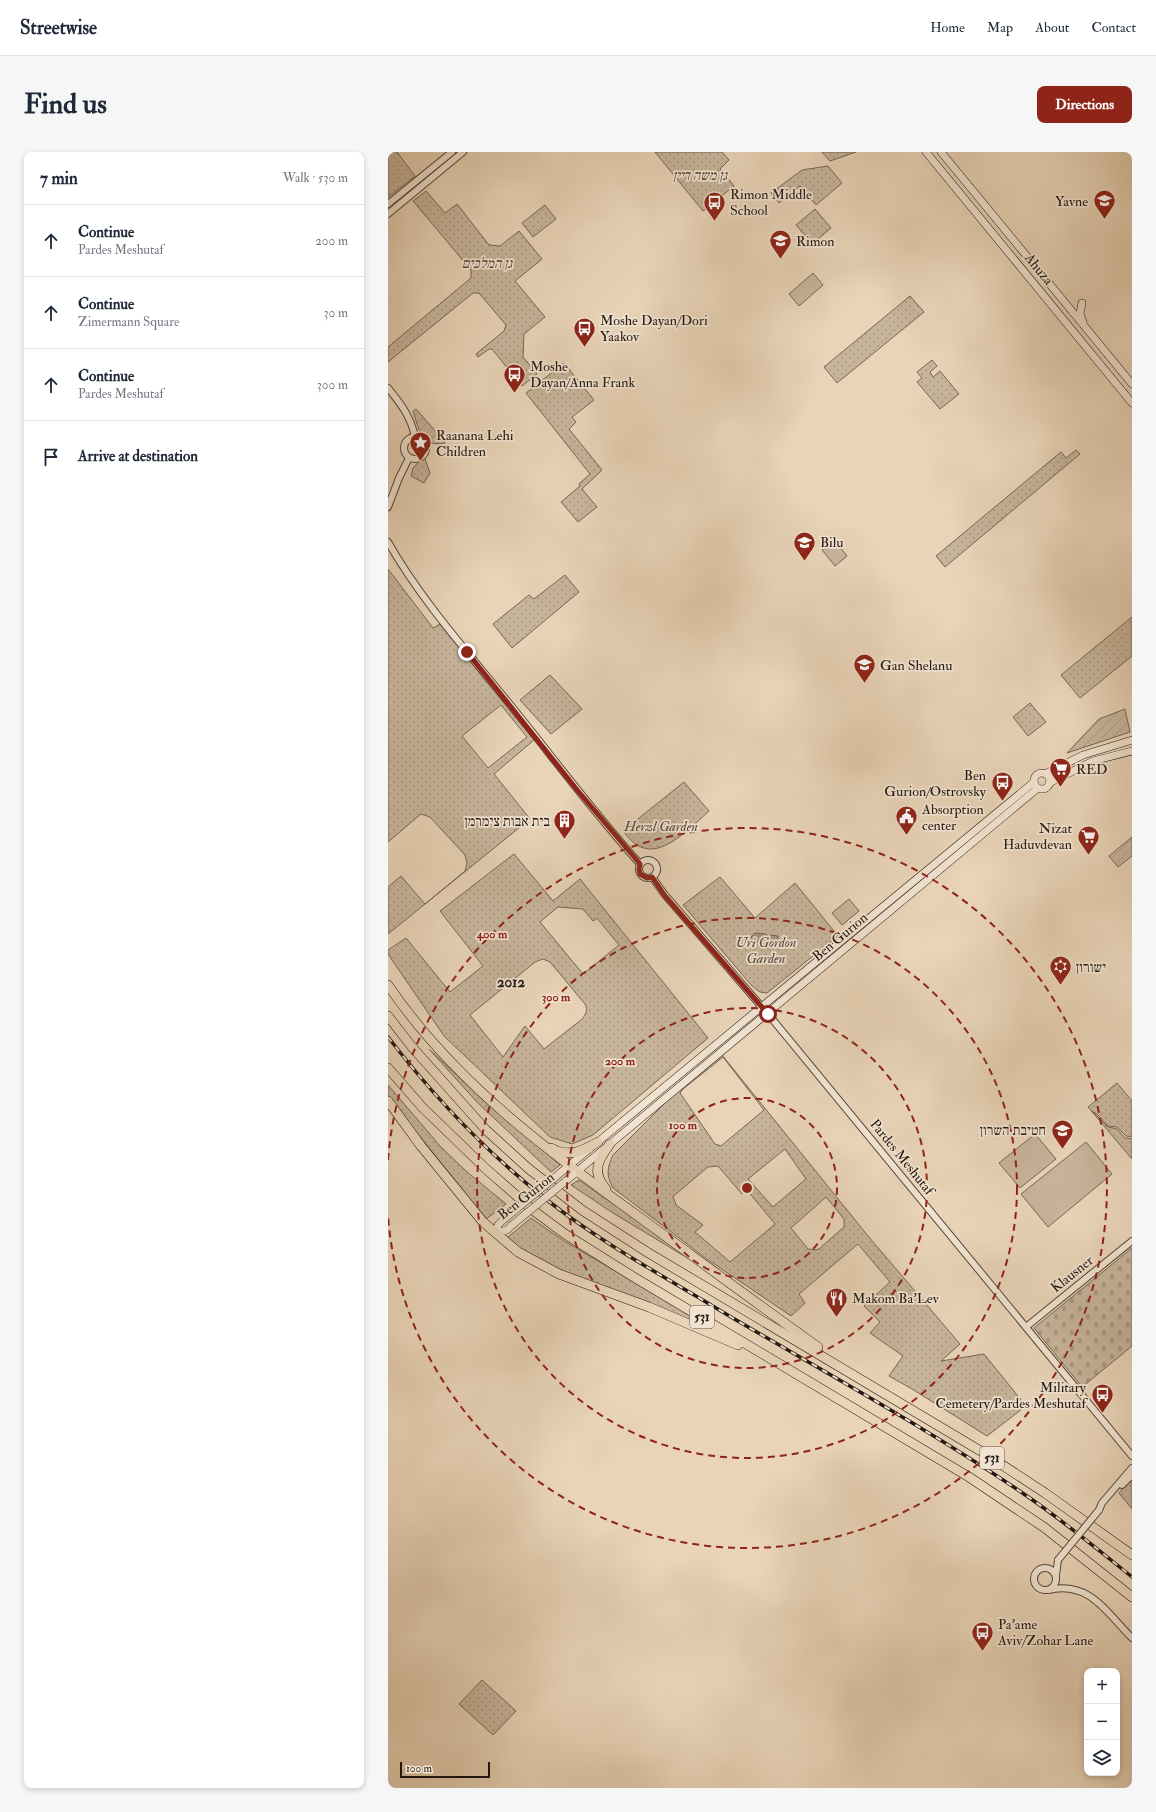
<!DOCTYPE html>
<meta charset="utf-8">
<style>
:root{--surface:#fff;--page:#f6f6f7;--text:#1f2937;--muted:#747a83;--line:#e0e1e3;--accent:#8f2418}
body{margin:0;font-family:"IM FELL Double Pica","Frank Ruhl Libre",serif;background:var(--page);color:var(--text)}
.controls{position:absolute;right:12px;bottom:12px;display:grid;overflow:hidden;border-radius:8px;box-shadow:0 2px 6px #0003}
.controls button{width:36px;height:36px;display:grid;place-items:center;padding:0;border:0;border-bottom:1px solid var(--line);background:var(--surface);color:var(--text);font:20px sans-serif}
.scale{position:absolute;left:12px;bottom:10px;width:90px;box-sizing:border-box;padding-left:4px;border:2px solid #231810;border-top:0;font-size:11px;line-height:14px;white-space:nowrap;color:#231810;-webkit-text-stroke:3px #f1e3d1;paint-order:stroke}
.stop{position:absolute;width:12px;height:12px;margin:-9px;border:3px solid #8f2418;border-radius:50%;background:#fff}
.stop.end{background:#8f2418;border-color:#fff;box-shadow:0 1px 4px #0008}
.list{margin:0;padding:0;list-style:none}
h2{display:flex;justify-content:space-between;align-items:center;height:52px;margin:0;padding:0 16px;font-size:17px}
h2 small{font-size:13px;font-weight:400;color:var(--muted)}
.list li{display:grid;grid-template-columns:26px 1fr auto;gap:12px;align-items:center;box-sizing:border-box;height:72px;padding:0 16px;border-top:1px solid var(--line)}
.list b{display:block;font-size:15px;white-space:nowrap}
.list p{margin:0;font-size:13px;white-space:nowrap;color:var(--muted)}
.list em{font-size:13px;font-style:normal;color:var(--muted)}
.icon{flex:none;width:22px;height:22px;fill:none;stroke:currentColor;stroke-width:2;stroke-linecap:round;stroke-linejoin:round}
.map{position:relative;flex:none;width:744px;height:1636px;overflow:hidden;border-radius:8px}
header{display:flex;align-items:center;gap:24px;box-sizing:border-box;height:56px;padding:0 20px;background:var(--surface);border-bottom:1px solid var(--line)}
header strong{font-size:19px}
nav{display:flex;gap:22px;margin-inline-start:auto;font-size:14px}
.intro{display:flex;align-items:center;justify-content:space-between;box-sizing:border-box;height:96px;padding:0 24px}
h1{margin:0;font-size:28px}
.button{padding:10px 18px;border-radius:8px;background:var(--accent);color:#fff;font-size:14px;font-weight:700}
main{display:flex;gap:24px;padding:0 24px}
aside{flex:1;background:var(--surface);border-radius:8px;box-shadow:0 2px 6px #0003}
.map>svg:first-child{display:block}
.grass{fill:url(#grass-dots);stroke:#756656;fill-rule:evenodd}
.cemetery{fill:url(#cemetery-stones);stroke:#756656}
.garden{fill:url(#garden-furrows);stroke:#756656}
.pitch{fill:#c7b49b;stroke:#756656}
.water{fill:#a6947f;stroke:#726253}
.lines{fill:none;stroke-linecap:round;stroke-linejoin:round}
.tertiary-casing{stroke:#54473a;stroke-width:8}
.secondary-casing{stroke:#231810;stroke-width:8}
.motorway-casing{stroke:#231810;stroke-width:10}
.tertiary{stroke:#f1e3d1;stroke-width:6}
.secondary{stroke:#f1e3d1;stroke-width:7}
.motorway{stroke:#e9d4b8;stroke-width:9}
.rail-casing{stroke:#231810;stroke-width:3.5}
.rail{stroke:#f1e3d1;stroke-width:2;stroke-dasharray:6;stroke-linecap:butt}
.tertiary-bridge-casing{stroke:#54473a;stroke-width:8;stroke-linecap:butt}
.secondary-bridge-casing{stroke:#231810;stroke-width:8;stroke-linecap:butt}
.tertiary-bridge{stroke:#f1e3d1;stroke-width:6}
.secondary-bridge{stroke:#f1e3d1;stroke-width:7}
.route{stroke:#8f2418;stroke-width:5}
.ring{fill:none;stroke:#8f2418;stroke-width:2;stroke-dasharray:7 5}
.labels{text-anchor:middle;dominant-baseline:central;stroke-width:3.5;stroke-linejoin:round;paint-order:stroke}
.shield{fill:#f1e3d1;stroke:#61554a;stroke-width:1}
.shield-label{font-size:13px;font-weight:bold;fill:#231810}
.park-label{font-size:14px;font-style:italic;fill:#54473a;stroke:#f1e3d1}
.poi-label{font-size:14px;fill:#231810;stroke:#f1e3d1;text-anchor:start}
.street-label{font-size:14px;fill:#231810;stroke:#f1e3d1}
.neighbourhood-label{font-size:15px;font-weight:bold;fill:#231810;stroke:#f1e3d1}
.centre{fill:#8f2418;stroke:#f1e3d1;stroke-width:2}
.ring-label{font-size:12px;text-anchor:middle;font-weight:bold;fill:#8f2418;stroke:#f1e3d1;stroke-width:3.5;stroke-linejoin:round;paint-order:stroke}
</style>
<header>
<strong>Streetwise</strong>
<nav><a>Home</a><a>Map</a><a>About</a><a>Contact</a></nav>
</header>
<div class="intro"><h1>Find us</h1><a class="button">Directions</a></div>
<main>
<aside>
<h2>7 min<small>Walk · 530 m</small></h2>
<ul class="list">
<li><svg class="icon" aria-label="ahead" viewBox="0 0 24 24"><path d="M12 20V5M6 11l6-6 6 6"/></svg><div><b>Continue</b><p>Pardes Meshutaf</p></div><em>200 m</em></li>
<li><svg class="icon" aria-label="ahead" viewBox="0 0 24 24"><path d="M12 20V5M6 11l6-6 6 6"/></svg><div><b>Continue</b><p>Zimermann Square</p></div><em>30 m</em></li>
<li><svg class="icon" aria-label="ahead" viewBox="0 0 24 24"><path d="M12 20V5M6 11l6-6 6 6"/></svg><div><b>Continue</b><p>Pardes Meshutaf</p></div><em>300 m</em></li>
<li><svg class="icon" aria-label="arrive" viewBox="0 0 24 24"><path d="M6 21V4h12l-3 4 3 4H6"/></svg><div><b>Arrive at destination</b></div></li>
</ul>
</aside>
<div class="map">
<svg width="744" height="1636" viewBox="0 0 744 1636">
<defs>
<pattern id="grass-dots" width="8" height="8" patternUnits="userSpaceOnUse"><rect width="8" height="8" fill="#c7b49b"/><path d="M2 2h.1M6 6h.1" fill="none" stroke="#ab9a84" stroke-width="1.8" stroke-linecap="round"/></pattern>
<pattern id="cemetery-stones" width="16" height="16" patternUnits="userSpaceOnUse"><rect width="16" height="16" fill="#c7b49b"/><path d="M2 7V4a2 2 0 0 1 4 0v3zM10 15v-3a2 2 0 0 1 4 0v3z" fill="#ab9a84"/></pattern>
<pattern id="garden-furrows" width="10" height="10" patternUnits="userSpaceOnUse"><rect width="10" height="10" fill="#c7b49b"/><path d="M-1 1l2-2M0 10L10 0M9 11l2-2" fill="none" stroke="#ab9a84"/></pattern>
</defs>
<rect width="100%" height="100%" fill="#e9d4b8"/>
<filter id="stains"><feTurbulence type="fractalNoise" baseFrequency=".005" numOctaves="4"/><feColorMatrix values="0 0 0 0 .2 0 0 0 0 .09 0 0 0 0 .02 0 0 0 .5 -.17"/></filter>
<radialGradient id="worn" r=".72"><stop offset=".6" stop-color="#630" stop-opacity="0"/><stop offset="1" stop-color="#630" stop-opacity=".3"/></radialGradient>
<g class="grass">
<path d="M0,0H9L27,24L0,45Z"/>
<path d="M267,0H334L341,8L332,17L346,34L315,59Z"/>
<path d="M434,0H468L442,9Z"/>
<path d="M440,14L454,31L428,53L412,34L391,51L383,41L414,18Z"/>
<path d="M38,39L57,61L69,52L101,93L112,94L131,79L154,107L127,129L157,165L136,182L135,205L149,222L134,234L104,197H101L90,205L88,202L116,179L118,173L91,141H85L0,210V195L83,126V118L25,49Z"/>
<path d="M157,53L168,67L145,85L134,71Z"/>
<path d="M427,57L443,76L424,92L408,73Z"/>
<path d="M522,144L536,160L449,231L436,215Z"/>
<path d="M544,208L549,214L542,220L545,225L552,219L571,242L552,257L529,230L534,226L529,220Z"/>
<path d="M176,211L206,248L184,265L188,270L181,277L214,318L194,337L209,355L190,370L173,350L192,334L191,332L202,322L138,241Z"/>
<path d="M688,298L692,302L557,415L548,404L673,300L678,306Z"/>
<path d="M36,304L42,321L36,331L23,324L25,316Z"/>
<path d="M0,417L45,476L52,472L146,588L106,622L142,667L0,782V735L13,724L37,752L77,719L79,711L77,703L42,665L33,662L0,690ZM113,553L139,585L100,616L74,584Z"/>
<path d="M177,423L191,440L124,496L105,472L141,443L146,447Z"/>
<path d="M744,465V504L692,546L673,523Z"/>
<path d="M162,523L194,557L163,582L132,548Z"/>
<path d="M642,551L658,570L640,584L625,565Z"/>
<path d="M296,630L321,659C306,672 278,703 256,696C247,694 241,686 235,679Z"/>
<path d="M126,702L165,749L192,727L320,886L205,983L184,992L162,985L56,884L0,802V798L18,786L62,840L95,814L52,759ZM170,755L195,757L205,769L209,766L231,793L195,822L152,770ZM155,807L162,810L197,852C200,858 198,863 193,868L156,897L137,874L115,905L82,863L147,810Z"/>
<path d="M332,725L367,766L407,731L450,784L379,841L372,840L364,834L295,753Z"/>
<path d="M41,897L97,949L172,1013L163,1020L89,950Z"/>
<path d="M334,903L480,1084L572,1192L553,1209L596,1202L638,1254L599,1284L524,1237L501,1224L515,1204L482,1181L492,1170L476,1154L502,1130L470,1092L411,1142L417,1151L403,1164L319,1107L225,1036C218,1023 219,1016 225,1003L287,941ZM335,905L376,958L333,994L327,992L292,941L295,937ZM397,997L418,1027L385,1055L360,1027ZM330,1014L354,1042L359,1038L387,1072L342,1110L307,1080L315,1073L288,1053L285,1044L289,1041L320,1015ZM438,1045L456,1067V1075L431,1097L428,1098L420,1097L403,1076Z"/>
<path d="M729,931L744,949V985L738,984L729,975L720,974L710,963L704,959L720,975L729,977L737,986L744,987V1007L700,955Z"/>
<path d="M0,933L52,994L78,1019L118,1052L98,1067L10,957L0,943Z"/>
<path d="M191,1028L321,1119L225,1061L183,1033Z"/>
<path d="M143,1066L176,1089L333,1181L172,1119L132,1097L119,1086Z"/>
<path d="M744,1326V1357L731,1341Z"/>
<path d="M94,1528L128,1559L105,1583L71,1552Z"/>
</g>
<path class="cemetery" d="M744,1096V1194L694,1235L646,1176Z"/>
<g class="garden">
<path d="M28,257L57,290V291C33,296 31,277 25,259Z"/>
<path d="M737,557L742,580L679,601L711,567Z"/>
<path d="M744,685V704L730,715L721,704Z"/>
</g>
<g class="pitch">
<path d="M425,121L435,133L411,154L401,142Z"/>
<path d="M446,388L459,404L447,414L434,398Z"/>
<path d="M461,747L471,759L454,773L444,761Z"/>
<path d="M647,982L668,1007L632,1036L611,1011Z"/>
<path d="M698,990L724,1022L660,1075L633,1042Z"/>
</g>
<path class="water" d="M367,781L378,782L381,785L384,783L390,784V791C379,797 379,799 371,791C367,788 365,789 363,785Z"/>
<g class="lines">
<defs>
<g id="tertiary">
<path d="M0,52L64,0"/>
<path d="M0,62L75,0"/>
<path d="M0,236C13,252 23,265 27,285"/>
<circle cx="27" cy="296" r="11"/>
<path d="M0,355L11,326L21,306"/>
<path d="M0,390C33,448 78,498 120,550C164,604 205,660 252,712"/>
<circle cx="260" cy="717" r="9"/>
<path d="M264,725L277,743L380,862L744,1304"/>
<path d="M638,1175L744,1089"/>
<path d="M734,1333L744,1323"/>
<path d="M711,1358L714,1351L744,1316"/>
<circle cx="657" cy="1427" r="11"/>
<path d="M668,1423L670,1408"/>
<path d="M660,1438C701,1428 718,1460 744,1486"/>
</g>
<g id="secondary">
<path d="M538,0L744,251"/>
<path d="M553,0L744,232"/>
<path d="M694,151L692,162L695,170"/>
<circle cx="654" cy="629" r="8"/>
<path d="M657,622L695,603L744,588"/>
<path d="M661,631L705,609L744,599"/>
<path d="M177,1017L646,630"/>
<path d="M186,1022L650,636"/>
<path d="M108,1081L119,1078L123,1074"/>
<path d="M108,1081L110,1073L115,1068"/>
</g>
<g id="motorway">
<path d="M0,833C66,930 161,1000 254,1067C313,1110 371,1153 430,1195"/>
<path d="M0,864L24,895L98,978L141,1017L194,1058L259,1100L596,1301L657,1341L744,1403"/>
<path d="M0,916L34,955L98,1017L146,1059L177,1082L244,1124L581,1325L657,1376L744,1445"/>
<path d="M0,949L33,994L95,1070L130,1100L171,1122L261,1155L350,1193"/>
<path d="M163,996C181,1006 194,999 210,990"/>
<path d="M218,1037C203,1020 210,1008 222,992"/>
</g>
</defs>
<use href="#tertiary" class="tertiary-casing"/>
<use href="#secondary" class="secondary-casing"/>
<use href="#motorway" class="motorway-casing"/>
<use href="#tertiary" class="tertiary"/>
<use href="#secondary" class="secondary"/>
<use href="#motorway" class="motorway"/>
<defs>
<path id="rail" d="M0,885C46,945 99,1001 159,1048C216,1093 281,1127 343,1165C440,1222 540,1277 633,1340C672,1366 708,1396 744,1425"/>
</defs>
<use href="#rail" class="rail-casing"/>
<use href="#rail" class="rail"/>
<defs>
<path id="tertiary-bridge" d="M670,1408L711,1358"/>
<g id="secondary-bridge">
<path d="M115,1068L177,1017"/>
<path d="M123,1074L185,1023"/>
</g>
</defs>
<use href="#tertiary-bridge" class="tertiary-bridge-casing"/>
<use href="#secondary-bridge" class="secondary-bridge-casing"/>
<use href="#tertiary-bridge" class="tertiary-bridge"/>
<use href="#secondary-bridge" class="secondary-bridge"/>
</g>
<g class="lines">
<path class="route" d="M79,500L190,639L252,712L251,717L252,722L259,726L264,725L277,744L380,862"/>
</g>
<g class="ring">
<circle cx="359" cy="1036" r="90"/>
<circle cx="359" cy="1036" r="180"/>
<circle cx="359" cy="1036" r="270"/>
<path d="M0 1008A360 360 0 1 1 0 1064"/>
</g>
<defs>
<symbol id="school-pin" viewBox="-11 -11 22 30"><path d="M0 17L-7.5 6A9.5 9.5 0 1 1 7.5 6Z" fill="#8f2418" stroke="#f1e3d1"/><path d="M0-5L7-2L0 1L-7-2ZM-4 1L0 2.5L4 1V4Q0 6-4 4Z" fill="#fff"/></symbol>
<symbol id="bus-pin" viewBox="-11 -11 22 30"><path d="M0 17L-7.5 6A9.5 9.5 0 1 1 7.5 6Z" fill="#8f2418" stroke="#f1e3d1"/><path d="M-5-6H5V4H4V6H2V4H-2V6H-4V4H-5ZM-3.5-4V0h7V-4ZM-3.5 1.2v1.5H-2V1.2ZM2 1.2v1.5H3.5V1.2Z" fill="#fff"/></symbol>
<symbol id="sight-pin" viewBox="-11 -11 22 30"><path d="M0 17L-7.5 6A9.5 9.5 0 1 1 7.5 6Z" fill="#8f2418" stroke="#f1e3d1"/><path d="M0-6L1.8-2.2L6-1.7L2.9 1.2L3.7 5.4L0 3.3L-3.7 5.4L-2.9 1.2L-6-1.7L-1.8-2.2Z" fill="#fff"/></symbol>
<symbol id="supermarket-pin" viewBox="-11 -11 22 30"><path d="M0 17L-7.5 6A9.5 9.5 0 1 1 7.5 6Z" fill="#8f2418" stroke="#f1e3d1"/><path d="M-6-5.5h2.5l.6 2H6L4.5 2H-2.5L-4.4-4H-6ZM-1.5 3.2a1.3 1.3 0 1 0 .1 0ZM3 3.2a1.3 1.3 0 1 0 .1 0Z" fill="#fff"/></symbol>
<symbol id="civic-pin" viewBox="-11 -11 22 30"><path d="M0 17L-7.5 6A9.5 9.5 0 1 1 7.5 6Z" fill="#8f2418" stroke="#f1e3d1"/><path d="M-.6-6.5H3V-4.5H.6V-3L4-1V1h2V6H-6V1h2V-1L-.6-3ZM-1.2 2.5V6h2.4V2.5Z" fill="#fff"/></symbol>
<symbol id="building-pin" viewBox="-11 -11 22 30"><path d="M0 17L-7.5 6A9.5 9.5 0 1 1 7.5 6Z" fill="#8f2418" stroke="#f1e3d1"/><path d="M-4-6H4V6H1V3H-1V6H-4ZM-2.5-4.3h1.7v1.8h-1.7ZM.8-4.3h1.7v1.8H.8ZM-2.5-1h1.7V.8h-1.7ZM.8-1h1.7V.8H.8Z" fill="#fff"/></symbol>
<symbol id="synagogue-pin" viewBox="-11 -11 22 30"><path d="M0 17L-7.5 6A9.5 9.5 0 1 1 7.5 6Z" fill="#8f2418" stroke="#f1e3d1"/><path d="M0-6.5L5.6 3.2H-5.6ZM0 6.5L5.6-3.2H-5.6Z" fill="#fff"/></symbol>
<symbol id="restaurant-pin" viewBox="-11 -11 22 30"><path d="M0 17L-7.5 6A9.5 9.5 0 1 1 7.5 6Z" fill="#8f2418" stroke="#f1e3d1"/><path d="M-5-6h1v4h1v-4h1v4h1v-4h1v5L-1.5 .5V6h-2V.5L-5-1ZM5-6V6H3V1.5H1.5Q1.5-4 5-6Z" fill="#fff"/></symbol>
</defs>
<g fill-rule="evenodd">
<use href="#school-pin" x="704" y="36" width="25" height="34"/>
<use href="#bus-pin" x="314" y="38" width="25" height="34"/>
<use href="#school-pin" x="380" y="76" width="25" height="34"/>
<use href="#bus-pin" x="184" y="164" width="25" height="34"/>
<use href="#bus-pin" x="114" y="210" width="25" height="34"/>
<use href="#sight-pin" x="20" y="278" width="25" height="34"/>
<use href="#school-pin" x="404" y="378" width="25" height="34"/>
<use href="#school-pin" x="464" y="500" width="25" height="34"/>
<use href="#supermarket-pin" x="660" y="604" width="25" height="34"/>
<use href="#bus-pin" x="602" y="618" width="25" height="34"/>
<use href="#civic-pin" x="506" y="652" width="25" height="34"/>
<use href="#building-pin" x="164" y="656" width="25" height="34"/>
<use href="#supermarket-pin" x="688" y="672" width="25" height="34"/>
<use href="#synagogue-pin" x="660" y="802" width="25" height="34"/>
<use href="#school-pin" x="662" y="966" width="25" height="34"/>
<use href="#restaurant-pin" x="436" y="1134" width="25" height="34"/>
<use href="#bus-pin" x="702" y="1230" width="25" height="34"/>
<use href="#bus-pin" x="582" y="1468" width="25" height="34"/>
</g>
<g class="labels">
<g class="shield">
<rect x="302" y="1154" width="24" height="22" rx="3"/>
<rect x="592" y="1295" width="24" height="22" rx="3"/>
</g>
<g class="shield-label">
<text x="314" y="1165">531</text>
<text x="604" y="1306">531</text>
</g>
<g class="park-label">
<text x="312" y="23">גן משה דיין</text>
<text x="99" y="111">גן המלכים</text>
<text x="273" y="674">Herzl Garden</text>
<text x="378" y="790">Uri Gordon<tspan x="378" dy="16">Garden</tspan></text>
</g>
<g class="poi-label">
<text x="342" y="42">Rimon Middle<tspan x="342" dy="16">School</tspan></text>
<text x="700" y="49" text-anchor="end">Yavne</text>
<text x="408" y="89">Rimon</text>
<text x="212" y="168">Moshe Dayan/Dori<tspan x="212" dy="16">Yaakov</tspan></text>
<text x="142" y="214">Moshe<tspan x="142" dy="16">Dayan/Anna Frank</tspan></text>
<text x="48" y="283">Raanana Lehi<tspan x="48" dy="16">Children</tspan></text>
<text x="432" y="390">Bilu</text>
<text x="492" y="513">Gan Shelanu</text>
<text x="688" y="617">RED</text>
<text x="598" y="623" text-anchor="end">Ben<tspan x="598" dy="16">Gurion/Ostrovsky</tspan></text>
<text x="534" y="657">Absorption<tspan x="534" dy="16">center</tspan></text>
<text x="162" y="669" text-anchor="end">בית אבות צימרמן</text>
<text x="684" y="676" text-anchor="end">Nizat<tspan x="684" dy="16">Haduvdevan</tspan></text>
<text x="688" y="815">ישורון</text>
<text x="658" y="978" text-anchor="end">חטיבת השרון</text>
<text x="464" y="1146">Makom Ba'Lev</text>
<text x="698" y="1235" text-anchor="end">Military<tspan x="698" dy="16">Cemetery/Pardes Meshutaf</tspan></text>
<text x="610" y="1472">Pa'ame<tspan x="610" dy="16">Aviv/Zohar Lane</tspan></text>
</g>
<g class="street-label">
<text transform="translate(651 117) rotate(51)">Ahuza</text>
<text transform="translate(452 785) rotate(-40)">Ben Gurion</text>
<text transform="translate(514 1005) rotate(51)">Pardes Meshutaf</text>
<text transform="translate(138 1044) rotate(-38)">Ben Gurion</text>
<text transform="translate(684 1122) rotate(-39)">Klausner</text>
</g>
<g class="neighbourhood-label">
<text x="123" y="830">2012</text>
</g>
</g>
<circle cx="359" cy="1036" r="6" class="centre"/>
<g class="ring-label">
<text x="104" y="786">400 m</text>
<text x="168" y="849">300 m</text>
<text x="232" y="913">200 m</text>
<text x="295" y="977">100 m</text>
</g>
<rect width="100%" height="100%" filter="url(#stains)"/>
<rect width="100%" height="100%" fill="url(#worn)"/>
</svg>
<div class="controls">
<button>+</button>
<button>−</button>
<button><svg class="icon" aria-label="layers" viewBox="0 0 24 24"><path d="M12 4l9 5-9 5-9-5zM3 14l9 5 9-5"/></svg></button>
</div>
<div class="scale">100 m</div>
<div class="stop" style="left:380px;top:862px"></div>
<div class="stop end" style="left:79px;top:500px"></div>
</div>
</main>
